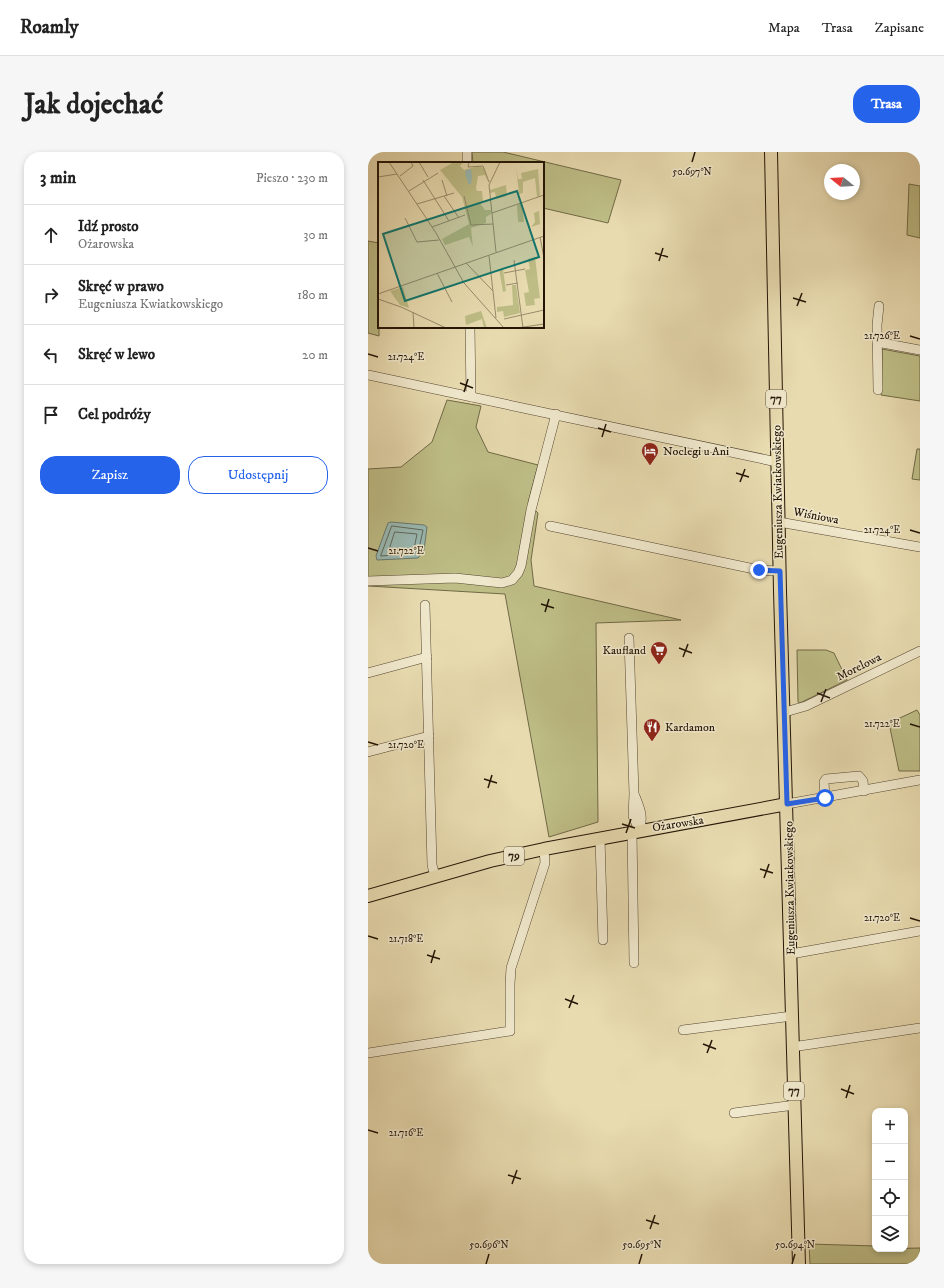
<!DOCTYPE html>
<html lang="pl">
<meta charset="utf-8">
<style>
:root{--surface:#fff;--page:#f6f6f6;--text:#222;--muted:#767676;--line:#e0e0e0;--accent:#2563eb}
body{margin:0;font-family:"IM FELL DW Pica",serif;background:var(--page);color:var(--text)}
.controls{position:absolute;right:12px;bottom:12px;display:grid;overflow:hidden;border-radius:8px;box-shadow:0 2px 6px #0003}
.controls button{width:36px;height:36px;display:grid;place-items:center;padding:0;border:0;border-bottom:1px solid var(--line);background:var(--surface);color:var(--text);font:20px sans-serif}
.compass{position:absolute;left:456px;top:12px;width:36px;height:36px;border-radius:50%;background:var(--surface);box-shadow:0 2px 6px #0003;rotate:288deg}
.stop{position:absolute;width:12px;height:12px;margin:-9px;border:3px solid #2563eb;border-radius:50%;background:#fff}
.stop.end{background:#2563eb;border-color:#fff;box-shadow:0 1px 4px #0008}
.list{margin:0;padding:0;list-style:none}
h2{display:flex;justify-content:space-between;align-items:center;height:52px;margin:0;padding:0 16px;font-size:17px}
h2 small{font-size:13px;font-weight:400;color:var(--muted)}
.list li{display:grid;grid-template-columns:26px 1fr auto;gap:12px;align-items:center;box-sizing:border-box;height:60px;padding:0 16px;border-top:1px solid var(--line)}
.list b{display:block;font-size:15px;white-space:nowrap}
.list p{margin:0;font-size:13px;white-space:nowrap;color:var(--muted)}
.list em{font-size:13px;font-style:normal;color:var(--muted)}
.actions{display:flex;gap:8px;padding:12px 16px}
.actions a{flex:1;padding:9px 0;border:1px solid var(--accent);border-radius:16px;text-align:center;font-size:14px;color:var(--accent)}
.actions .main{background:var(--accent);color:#fff}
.icon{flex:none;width:22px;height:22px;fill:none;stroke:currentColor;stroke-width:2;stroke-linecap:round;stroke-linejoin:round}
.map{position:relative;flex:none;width:552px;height:1112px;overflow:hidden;border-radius:16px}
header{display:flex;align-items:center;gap:24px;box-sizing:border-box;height:56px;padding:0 20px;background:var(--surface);border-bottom:1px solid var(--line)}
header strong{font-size:19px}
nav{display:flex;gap:22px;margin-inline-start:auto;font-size:14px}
.intro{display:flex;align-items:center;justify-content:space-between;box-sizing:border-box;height:96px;padding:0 24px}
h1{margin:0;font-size:28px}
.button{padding:10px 18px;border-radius:16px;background:var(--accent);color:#fff;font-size:14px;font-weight:700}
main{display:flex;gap:24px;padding:0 24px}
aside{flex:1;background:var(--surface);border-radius:16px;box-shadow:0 2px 6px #0003}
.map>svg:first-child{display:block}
.green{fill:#bebd86;stroke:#706946}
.water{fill:#99b9b3;stroke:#6a776e}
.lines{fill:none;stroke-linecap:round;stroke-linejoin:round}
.shore{stroke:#5e675c;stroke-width:1}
.minor-casing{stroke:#544630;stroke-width:10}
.major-casing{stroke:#231506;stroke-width:14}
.minor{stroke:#f0e8cc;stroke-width:9}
.major{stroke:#e8dbb0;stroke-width:12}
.route{stroke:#2563eb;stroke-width:5}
.ticks{fill:none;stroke:#231506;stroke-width:1.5}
.labels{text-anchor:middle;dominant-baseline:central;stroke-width:3;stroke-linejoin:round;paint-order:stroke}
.shield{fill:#f0e8cc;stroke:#605441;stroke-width:1}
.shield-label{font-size:11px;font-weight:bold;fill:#231506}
.poi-label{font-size:12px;fill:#231506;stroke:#f0e8cc;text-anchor:start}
.street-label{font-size:12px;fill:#231506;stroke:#f0e8cc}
.inset-road{fill:none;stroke:#998c6c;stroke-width:1}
.view{fill:#0f766e;fill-opacity:0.15;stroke:#0f766e;stroke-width:2}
.inset-edge{fill:none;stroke:#231506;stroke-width:2}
.ticks-label{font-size:10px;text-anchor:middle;fill:#231506;stroke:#f0e8cc;stroke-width:3;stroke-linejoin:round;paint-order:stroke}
</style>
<header>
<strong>Roamly</strong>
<nav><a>Mapa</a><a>Trasa</a><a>Zapisane</a></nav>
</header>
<div class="intro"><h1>Jak dojechać</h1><a class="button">Trasa</a></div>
<main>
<aside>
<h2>3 min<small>Pieszo · 230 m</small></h2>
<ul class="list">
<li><svg class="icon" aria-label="ahead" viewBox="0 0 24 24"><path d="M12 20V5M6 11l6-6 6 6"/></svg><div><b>Idź prosto</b><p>Ożarowska</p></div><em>30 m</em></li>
<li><svg class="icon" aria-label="right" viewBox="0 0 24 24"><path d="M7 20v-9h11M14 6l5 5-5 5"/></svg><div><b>Skręć w prawo</b><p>Eugeniusza Kwiatkowskiego</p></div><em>180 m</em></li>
<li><svg class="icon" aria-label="left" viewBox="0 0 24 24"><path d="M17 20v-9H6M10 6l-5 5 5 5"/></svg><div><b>Skręć w lewo</b></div><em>20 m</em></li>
<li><svg class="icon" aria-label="arrive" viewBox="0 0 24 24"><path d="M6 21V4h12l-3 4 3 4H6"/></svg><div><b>Cel podróży</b></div></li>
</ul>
<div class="actions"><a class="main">Zapisz</a><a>Udostępnij</a></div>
</aside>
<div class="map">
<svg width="552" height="1112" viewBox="0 0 552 1112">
<rect width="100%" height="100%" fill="#e8dbb0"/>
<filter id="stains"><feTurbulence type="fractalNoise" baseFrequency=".005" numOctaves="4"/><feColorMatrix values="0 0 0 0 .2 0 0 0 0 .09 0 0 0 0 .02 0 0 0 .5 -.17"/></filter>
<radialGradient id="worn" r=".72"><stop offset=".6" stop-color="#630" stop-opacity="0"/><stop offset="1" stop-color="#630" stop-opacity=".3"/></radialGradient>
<g class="green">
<path d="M104,0H135L253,28L240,71L175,56V11H105Z"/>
<path d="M541,32L552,34V86L539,83Z"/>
<path d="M0,89L11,91V184L0,181Z"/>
<path d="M514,197L552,204V249L513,243Z"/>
<path d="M79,248L113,254L108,275L120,300L170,313L160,351L170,361L163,408L166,434L313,468L228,471L230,670L181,685L137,442L0,434V317L33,315L64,290Z"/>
<path d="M549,297H552V328L544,327Z"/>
<path d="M429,498H458L466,501L479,528L432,551L430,550Z"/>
<path d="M549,558L552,563V619H531L521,571Z"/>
<path d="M441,1092L507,1094V1097L552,1096V1112H442Z"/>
</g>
<path class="water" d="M23,370L56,373L59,375L56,398L50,406L9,408L8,404L20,371Z"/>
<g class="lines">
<g class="shore">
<path d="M24,374L55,378L50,401L13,404Z"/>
<path d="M27,380L49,382L46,397L21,399Z"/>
</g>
<defs>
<g id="minor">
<path d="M99,0V11"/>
<path d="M102,175L103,245"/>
<path d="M509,190L552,198"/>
<path d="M0,223L409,310"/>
<path d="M510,238L509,173L511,154"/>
<path d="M411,370L552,395"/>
<path d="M182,374L391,418L412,419"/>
<path d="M0,429L87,426L134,431L144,428L150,421L153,414L163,358L188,262"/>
<path d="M57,453L64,713L67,724"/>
<path d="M261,486L266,642L265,664L271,678"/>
<path d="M0,521L59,505"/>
<path d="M417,560L438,554L552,499"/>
<path d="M0,600L61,584"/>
<path d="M267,644C272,657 276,665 271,678"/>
<path d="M457,645L456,630L458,627L491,624L495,629L496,639"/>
<path d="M419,652L552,628"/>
<path d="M264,680L266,811"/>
<path d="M232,686L235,788"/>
<path d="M423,802L552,779"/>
<path d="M315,878L424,864"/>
<path d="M424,895L552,876"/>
<path d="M0,901L142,879V832L143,816L177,711L176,697"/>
<path d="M366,961L427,953"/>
</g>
<g id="major">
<path d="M403,0L412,439L431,1112"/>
<path d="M0,744L122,709L176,697L419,652"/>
</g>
</defs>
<use href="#minor" class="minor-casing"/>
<use href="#major" class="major-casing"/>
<use href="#minor" class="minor"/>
<use href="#major" class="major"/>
</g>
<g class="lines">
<path class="route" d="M391,418L412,419L419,652L457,646"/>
</g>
<path class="ticks" d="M324,10L327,0M287,101L300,105M291,109L295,96M425,146L438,150M429,154L434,141M542,184L552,187M0,202L10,205M92,231L105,236M96,240L100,227M230,276L243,280M234,285L238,272M368,321L381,325M372,330L377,317M542,378L552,381M0,396L10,399M173,452L186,456M177,460L181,447M311,496L324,501M315,505L320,492M449,541L462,546M453,550L458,537M542,572L552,575M0,590L10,593M116,627L129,631M120,636L124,623M254,672L267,676M258,681L263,667M392,717L405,721M396,726L401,712M542,766L552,769M0,784L10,787M59,803L72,807M63,811L67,798M197,847L210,852M201,856L206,843M335,892L348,897M339,901L344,888M473,937L486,942M478,946L482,933M0,978L10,981M140,1023L153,1027M144,1032L149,1018M278,1068L291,1072M282,1077L287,1063M118,1112L121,1102M271,1112L274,1102M424,1112L427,1102"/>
<defs>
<symbol id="hotel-pin" viewBox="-11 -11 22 30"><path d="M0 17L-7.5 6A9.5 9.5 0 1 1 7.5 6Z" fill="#8f2418" stroke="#f0e8cc"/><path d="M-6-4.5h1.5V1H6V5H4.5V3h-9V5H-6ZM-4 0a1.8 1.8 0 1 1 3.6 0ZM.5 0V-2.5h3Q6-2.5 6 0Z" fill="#fff"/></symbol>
<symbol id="supermarket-pin" viewBox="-11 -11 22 30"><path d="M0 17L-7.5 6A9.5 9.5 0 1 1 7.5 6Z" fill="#8f2418" stroke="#f0e8cc"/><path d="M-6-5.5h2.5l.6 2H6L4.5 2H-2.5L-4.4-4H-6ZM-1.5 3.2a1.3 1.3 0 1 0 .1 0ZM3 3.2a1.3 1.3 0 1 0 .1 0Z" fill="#fff"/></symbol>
<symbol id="restaurant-pin" viewBox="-11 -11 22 30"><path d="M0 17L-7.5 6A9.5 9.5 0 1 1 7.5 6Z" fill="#8f2418" stroke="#f0e8cc"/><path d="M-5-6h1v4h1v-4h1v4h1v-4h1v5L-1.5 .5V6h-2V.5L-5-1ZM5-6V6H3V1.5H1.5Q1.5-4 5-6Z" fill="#fff"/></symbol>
</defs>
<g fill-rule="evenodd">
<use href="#hotel-pin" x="272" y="289" width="20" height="27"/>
<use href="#supermarket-pin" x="281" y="488" width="20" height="27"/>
<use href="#restaurant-pin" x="274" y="565" width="20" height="27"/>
</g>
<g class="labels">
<g class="shield">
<rect x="398" y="238" width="20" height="18" rx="3"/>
<rect x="136" y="695" width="20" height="18" rx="3"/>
<rect x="416" y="930" width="20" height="18" rx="3"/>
</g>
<g class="shield-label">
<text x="408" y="247">77</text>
<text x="146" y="704">79</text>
<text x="426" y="939">77</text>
</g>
<g class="poi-label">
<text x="295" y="299">Noclegi u Ani</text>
<text x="278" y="498" text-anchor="end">Kaufland</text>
<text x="297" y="575">Kardamon</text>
</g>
<g class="street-label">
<text transform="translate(410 340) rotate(-91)">Eugeniusza Kwiatkowskiego</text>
<text transform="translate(448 364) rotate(11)">Wiśniowa</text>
<text transform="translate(491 515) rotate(-26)">Morelowa</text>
<text transform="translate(310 672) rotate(-9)">Ożarowska</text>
<text transform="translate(422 736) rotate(-91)">Eugeniusza Kwiatkowskiego</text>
</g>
</g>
<g transform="translate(10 10)">
<rect width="166" height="166" fill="#e8dbb0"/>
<path d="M76,0H85L82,4L86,8L101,4L106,6L111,22L107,13L100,14L98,26L99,29H104L105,39L101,40L107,48H113V52L108,55V61L93,66L95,85L91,75L67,83L64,77L91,62L84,35L62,8ZM138,5L140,17H144L143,11L160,7L162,34L159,35L157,16L145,20V31L141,32ZM128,23L129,34L118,37L117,30L112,31V28ZM144,41L146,60H140L139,43ZM161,49L162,62L153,65L157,60L156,51ZM157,95L162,136L156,137L157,143L148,144L146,131L151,130L147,108L152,107L150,97ZM121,107H125L128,129L125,130ZM134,123H138L142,151L126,155L125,149L119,150V145L135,143ZM25,125L31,146L22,143L12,129ZM103,149L109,166H106L104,157L88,163L87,154Z" fill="#bebd86"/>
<path d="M93,7L94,14L93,23L90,21L87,11L88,8Z" fill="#99b9b3"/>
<path class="inset-road" d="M11,0L58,71L77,105M41,0L50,15M91,0L90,5L105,4L111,20M22,14L35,4L33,0M0,15L19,12M45,18L71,59M64,18L69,34M31,29L60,11M66,34L81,56M86,34L93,63L115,62M39,42L76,31M114,51L166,33M27,56L39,80L61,78M54,65L87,53M162,75L166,96M118,90L111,23L122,0M111,94L118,156M136,98L145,166M88,101L115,129M77,105L86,121L126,166M59,111L74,140M126,111L147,107M128,123L140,121M0,132L166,74M0,137L23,145L68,166M35,150L36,166M126,157L166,148M139,166L166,162"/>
<path class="view" d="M139,29L161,95L27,139L5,72Z"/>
<rect width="166" height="166" class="inset-edge"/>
</g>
<g class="ticks-label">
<text x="324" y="23">50.697°N</text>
<text x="514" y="187">21.726°E</text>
<text x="38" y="208">21.724°E</text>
<text x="514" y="381">21.724°E</text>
<text x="38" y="402">21.722°E</text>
<text x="514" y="575">21.722°E</text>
<text x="38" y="596">21.720°E</text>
<text x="514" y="769">21.720°E</text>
<text x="38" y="790">21.718°E</text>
<text x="38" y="984">21.716°E</text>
<text x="121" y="1096">50.696°N</text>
<text x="274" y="1096">50.695°N</text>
<text x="427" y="1096">50.694°N</text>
</g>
<rect width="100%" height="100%" filter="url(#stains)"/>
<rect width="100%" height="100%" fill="url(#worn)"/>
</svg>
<div class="controls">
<button>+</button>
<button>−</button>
<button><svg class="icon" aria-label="locate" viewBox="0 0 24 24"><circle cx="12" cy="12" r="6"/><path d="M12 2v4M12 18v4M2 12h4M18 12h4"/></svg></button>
<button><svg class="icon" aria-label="layers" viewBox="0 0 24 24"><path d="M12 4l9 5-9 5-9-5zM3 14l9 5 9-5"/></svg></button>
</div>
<svg class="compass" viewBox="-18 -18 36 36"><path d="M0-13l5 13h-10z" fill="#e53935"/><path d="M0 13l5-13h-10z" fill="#767676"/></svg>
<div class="stop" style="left:457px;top:646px"></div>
<div class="stop end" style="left:391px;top:418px"></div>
</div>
</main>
